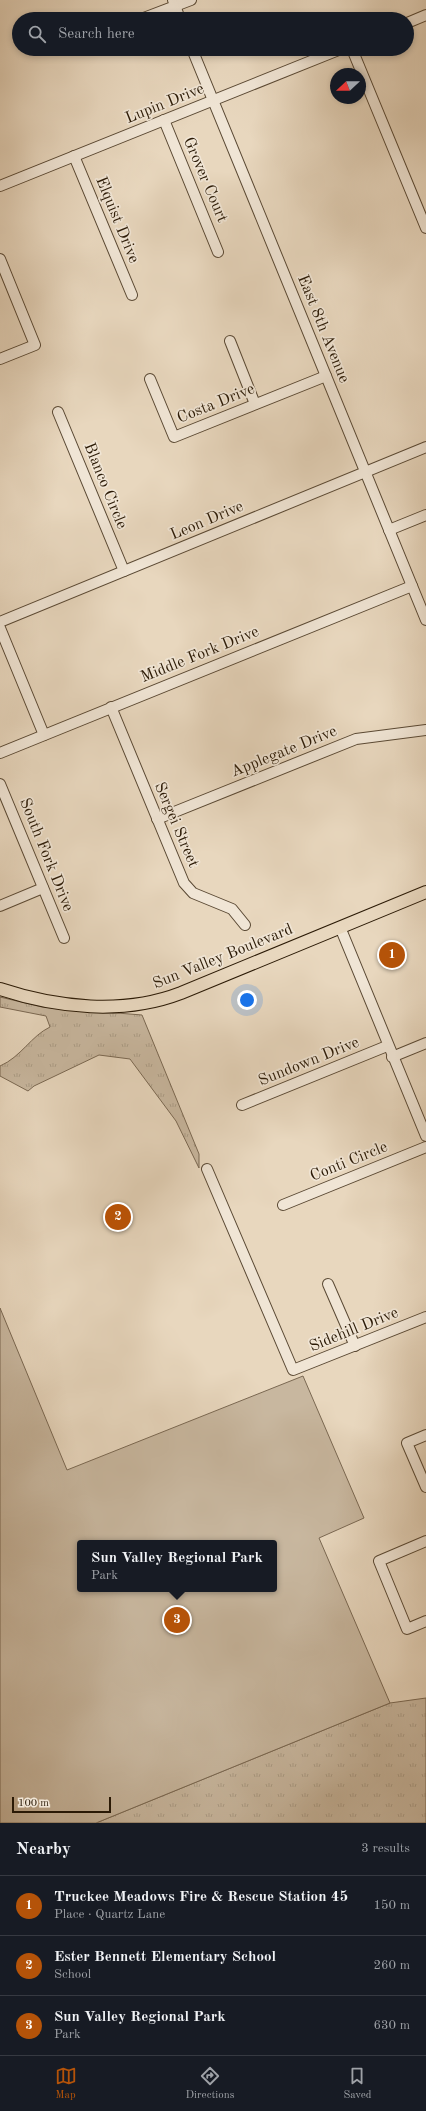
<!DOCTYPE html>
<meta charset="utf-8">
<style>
:root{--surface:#171b24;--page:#242831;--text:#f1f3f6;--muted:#9ea1a6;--line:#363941;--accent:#b45309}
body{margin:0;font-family:"Old Standard TT",serif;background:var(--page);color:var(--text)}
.compass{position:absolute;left:330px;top:68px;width:36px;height:36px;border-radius:50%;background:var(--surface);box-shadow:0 2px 6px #0003;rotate:248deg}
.scale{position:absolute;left:12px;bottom:10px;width:99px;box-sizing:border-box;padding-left:4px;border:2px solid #2b1a06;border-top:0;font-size:11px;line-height:14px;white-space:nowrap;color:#2b1a06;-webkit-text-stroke:3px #f0e5d5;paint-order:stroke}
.you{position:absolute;left:247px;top:1000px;width:14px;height:14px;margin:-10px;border:3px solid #fff;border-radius:50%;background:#1a73e8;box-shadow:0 0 0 6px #1a73e833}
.badge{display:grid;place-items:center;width:26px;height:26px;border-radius:50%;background:var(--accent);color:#fff;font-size:13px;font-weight:700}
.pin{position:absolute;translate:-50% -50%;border:2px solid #fff;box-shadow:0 1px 4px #0006}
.popup{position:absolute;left:77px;top:1540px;width:200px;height:52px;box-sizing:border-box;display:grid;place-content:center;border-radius:4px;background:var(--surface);filter:drop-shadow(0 1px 3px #0005);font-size:13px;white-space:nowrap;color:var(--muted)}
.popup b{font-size:15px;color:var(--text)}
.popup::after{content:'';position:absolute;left:50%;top:100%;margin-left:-8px;border:8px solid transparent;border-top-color:var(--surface)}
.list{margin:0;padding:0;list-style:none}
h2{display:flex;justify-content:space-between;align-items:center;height:52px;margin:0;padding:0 16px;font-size:17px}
h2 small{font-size:13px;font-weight:400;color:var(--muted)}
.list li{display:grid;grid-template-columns:26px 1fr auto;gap:12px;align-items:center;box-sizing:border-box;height:60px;padding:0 16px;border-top:1px solid var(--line)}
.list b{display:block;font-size:15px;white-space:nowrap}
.list p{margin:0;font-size:13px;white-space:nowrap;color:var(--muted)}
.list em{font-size:13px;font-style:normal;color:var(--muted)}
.icon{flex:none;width:22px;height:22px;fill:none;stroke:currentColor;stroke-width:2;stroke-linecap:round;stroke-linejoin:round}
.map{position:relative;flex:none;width:426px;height:1823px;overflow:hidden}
.search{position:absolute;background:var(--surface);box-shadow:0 2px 6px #0003;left:12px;right:12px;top:12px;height:44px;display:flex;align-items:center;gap:10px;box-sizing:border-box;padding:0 14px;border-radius:22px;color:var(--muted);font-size:15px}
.sheet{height:232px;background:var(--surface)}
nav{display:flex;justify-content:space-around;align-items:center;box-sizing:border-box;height:56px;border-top:1px solid var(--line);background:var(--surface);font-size:11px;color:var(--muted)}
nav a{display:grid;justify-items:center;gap:2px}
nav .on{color:var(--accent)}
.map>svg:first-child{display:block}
.grass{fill:url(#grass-tufts);stroke:#7a6852}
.green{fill:#c8b79f;stroke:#7a6852;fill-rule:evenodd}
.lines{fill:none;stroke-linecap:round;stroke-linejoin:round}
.minor-casing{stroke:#5a4934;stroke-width:12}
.major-casing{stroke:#2b1a06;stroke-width:14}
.minor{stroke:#f0e5d5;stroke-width:10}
.major{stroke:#e8d7be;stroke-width:12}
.labels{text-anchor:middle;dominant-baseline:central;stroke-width:3.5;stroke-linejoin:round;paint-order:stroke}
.street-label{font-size:16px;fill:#2b1a06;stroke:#f0e5d5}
</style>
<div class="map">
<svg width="426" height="1823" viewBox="0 0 426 1823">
<defs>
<pattern id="grass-tufts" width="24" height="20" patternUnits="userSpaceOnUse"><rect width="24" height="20" fill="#c8b79f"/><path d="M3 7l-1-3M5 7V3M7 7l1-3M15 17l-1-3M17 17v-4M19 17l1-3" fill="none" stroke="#ac9d87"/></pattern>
</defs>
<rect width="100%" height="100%" fill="#e8d7be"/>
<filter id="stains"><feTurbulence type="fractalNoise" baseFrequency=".005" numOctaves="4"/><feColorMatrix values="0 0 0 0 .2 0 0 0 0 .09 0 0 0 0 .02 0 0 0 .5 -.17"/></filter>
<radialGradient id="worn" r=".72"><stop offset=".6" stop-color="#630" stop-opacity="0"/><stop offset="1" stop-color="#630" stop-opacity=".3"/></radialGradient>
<g class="grass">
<path d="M0,997L42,1007L142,1015L199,1154V1168L176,1121L130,1059L99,1055L34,1086L28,1091L0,1076V1066C21,1057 31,1036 50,1027L46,1016L0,1007Z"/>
<path d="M426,1698V1823H96L390,1703Z"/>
</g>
<path class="green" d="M0,1308L67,1470L303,1376L364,1518L319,1538L390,1703L96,1823H0ZM80,1543H274V1589H80Z"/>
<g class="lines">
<defs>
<g id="minor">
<path d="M173,0L180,19"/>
<path d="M141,19L191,0"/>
<path d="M407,23L426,15"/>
<path d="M192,49L426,620"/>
<path d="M352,49L426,228"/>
<path d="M164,120L218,252"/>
<path d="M74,156L132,295"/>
<path d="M0,186L341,49"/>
<path d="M0,259L35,345L0,359"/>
<path d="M230,341L255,404"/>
<path d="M150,379L174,437L326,376"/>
<path d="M58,412L124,571"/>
<path d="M389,530L426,515"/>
<path d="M0,622L426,447"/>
<path d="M0,628L44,735"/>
<path d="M111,707L184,883L193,893L232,909L245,925"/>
<path d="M0,753L412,586"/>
<path d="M0,784L64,938"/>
<path d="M157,819L356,739L426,730"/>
<path d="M0,906L43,888"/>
<path d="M340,927L426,1136"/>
<path d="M392,1057L426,1043"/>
<path d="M242,1105L387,1046"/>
<path d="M207,1169L293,1370L426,1317"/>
<path d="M283,1205L426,1147"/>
<path d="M328,1284L355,1346"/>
<path d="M426,1435L407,1443L426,1487"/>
<path d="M426,1541L379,1561L407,1629L426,1621"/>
</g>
<path id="major" d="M0,989C57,1008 124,1015 181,993L426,892"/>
</defs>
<use href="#minor" class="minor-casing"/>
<use href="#major" class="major-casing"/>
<use href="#minor" class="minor"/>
<use href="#major" class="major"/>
</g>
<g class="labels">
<g class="street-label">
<text transform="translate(165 104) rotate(-22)">Lupin Drive</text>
<text transform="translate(205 180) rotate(67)">Grover Court</text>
<text transform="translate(117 220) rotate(68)">Elquist Drive</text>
<text transform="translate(323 329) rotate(68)">East 8th Avenue</text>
<text transform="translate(216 404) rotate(-22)">Costa Drive</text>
<text transform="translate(105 486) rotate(68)">Blanco Circle</text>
<text transform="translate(207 521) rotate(-23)">Leon Drive</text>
<text transform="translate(200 655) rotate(-22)">Middle Fork Drive</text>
<text transform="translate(284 752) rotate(-22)">Applegate Drive</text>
<text transform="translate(176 825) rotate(67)">Sergei Street</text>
<text transform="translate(46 855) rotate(68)">South Fork Drive</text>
<text transform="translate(223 957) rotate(-22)">Sun Valley Boulevard</text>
<text transform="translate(309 1062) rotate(-22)">Sundown Drive</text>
<text transform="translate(349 1162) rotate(-22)">Conti Circle</text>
<text transform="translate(354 1330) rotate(-22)">Sidehill Drive</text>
</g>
</g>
<rect width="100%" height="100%" filter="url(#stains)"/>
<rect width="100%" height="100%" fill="url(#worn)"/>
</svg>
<svg class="compass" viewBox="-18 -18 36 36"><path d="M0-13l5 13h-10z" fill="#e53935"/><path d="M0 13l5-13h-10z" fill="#9ea1a6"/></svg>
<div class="scale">100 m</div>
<div class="you"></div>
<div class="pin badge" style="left:392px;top:955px">1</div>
<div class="pin badge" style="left:118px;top:1217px">2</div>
<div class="pin badge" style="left:177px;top:1620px">3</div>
<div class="popup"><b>Sun Valley Regional Park</b>Park</div>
<div class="search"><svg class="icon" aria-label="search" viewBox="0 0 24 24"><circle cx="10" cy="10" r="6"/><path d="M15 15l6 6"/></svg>Search here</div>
</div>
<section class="sheet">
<h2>Nearby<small>3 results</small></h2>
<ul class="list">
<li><span class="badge">1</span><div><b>Truckee Meadows Fire &amp; Rescue Station 45</b><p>Place · Quartz Lane</p></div><em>150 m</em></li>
<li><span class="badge">2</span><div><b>Ester Bennett Elementary School</b><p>School</p></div><em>260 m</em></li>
<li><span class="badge">3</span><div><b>Sun Valley Regional Park</b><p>Park</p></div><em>630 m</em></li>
</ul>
</section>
<nav>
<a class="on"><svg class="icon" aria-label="map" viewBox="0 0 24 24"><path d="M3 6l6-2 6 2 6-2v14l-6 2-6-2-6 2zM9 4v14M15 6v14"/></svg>Map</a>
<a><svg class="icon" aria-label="directions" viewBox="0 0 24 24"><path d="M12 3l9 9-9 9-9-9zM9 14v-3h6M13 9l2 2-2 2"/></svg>Directions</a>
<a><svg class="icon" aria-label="saved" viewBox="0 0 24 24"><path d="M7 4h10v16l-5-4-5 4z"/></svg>Saved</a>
</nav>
